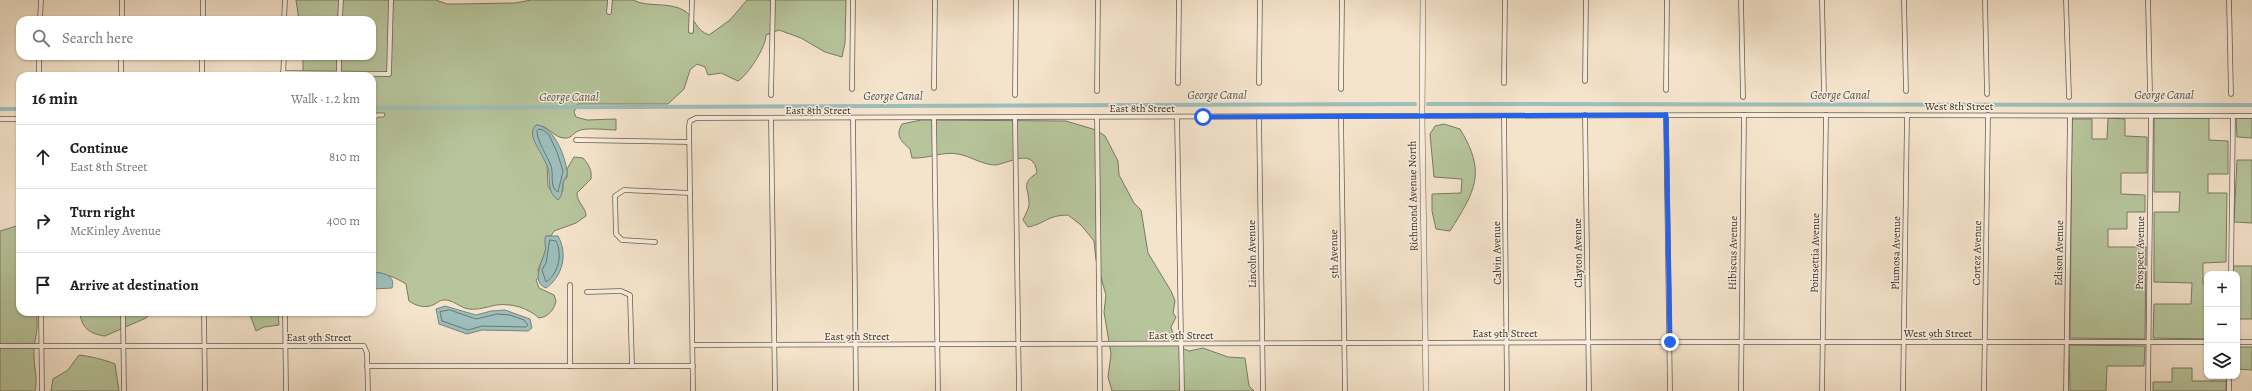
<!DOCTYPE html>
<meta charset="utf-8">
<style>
:root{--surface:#fff;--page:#f2f2f2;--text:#202124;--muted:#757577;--line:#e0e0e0}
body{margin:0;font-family:Alegreya,serif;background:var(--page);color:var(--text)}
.controls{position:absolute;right:12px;bottom:12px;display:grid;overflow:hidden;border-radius:8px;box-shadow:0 1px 3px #0004}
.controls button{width:36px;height:36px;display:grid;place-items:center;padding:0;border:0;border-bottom:1px solid var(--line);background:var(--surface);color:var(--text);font:20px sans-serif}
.stop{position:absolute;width:12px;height:12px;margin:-9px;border:3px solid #2563eb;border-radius:50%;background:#fff}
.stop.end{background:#2563eb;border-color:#fff;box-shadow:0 1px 4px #0008}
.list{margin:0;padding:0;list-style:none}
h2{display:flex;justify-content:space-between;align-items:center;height:52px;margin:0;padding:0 16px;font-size:17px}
h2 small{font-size:13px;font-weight:400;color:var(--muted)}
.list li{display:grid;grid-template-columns:26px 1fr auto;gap:12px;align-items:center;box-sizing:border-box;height:64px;padding:0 16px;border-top:1px solid var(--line)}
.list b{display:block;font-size:15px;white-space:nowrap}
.list p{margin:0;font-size:13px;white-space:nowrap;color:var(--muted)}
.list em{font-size:13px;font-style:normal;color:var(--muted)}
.icon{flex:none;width:22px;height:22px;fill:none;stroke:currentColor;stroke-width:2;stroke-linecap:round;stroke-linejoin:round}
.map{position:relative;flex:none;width:2252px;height:391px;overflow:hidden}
.search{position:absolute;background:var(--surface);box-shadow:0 1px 3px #0004;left:16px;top:16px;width:360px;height:44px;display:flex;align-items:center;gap:10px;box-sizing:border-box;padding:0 14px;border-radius:12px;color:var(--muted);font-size:15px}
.panel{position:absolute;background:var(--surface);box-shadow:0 1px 3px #0004;left:16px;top:72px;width:360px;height:244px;border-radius:12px}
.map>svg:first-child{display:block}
.green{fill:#b7c59c;stroke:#787a62}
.water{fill:#9dbebb;stroke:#758480}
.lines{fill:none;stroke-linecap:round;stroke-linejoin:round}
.shore{stroke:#6c7671;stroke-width:1}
.canal{stroke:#9dbebb;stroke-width:4}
.minor-casing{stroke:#695c50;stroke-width:5.5}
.tertiary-casing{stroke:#695c50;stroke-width:6}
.minor{stroke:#f8edde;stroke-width:4}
.tertiary{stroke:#f8edde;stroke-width:5}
.route{stroke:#2563eb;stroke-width:5}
.labels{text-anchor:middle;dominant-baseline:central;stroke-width:3;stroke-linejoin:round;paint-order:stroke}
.street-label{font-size:11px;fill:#3a2e27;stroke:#f8edde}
.water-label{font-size:12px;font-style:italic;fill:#53524c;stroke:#f8edde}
</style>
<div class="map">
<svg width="2252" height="391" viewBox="0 0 2252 391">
<rect width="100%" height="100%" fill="#f5e4cc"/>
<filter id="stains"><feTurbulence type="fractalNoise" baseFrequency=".005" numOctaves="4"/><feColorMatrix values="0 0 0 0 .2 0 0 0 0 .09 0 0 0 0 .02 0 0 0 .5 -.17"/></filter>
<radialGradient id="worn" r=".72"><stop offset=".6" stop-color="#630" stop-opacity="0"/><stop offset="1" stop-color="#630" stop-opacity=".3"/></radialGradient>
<g class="green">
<path d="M296,0H436L447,4H457L515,3L531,0H633C648,8 669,1 685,11C696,19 695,30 709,35L730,20L747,0H846L845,43L842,57L825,52L801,38L779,30L766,35C766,47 748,75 738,81L721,73L708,75L705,67L697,64L690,70L684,89L668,104H578L574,112L576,117L587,120L616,119V130C607,130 585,127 578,131C572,134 571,139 564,138C552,137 549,125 536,125L533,130V136L547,165L548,186L556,198L563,191V182L567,177V169L574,157L583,158C589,165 592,170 591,179L577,193C577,203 586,207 586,216L576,223L554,231L551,236H546V250L538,270L539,277L536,280L539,288L554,295L556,301C554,310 548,317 539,318C528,308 512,303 496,305C487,307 479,310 469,309C460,308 453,299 443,300C440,300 437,303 435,304C426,309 416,306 409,301L406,284C395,277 384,273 372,272V122L378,117H384L385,113H372V76H303V56H372V20H299Z"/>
<path d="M2108,118L2125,119V136L2147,137V173H2121V194L2145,195V212H2127V229H2108V247H2146L2145,339L2070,338L2072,119H2092V139H2107Z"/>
<path d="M2154,118H2209V140L2228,141V174H2208V193H2227L2226,262L2203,263V284H2207V339L2153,338L2154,304H2191L2192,283L2154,282V212H2179L2180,192H2154Z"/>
<path d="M2236,118H2252V138L2237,137Z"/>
<path d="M921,120L1066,121L1096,130L1105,136L1118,161L1119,175L1134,203L1141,210L1148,253L1171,291L1175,301L1173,313L1176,317L1171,327L1174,337L1182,348L1189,351L1203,348L1228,357L1245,358L1249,386L1254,391H1112L1108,377L1111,354L1104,312L1106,295L1096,260L1094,241L1081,225L1068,215C1047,215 1045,224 1028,227L1023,220C1025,215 1030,207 1029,202C1028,186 1021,184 1037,173C1034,145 1007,165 994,165C981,164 970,156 958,154C943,151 928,159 912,158L910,149C901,141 895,136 902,124Z"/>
<path d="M1444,124L1460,129C1487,173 1475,191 1450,231L1436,229L1432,211V194L1461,193L1462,179L1434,177L1430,134L1435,126Z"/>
<path d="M2237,160H2252V223L2234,222Z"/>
<path d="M20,225V312H36C40,330 33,340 34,356C34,368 38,379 35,391H0V231Z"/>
<path d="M2233,266H2252V319H2237V274H2233Z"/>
<path d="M80,312H151L146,318L105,336C90,334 81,328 80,312Z"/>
<path d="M249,312H278L279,325L264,327L256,331Z"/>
<path d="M2069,345L2145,346L2144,366H2107L2106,391H2070Z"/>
<path d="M2237,347H2252V370L2237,369Z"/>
<path d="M79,355C89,356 106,360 115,364L119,391H51L53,379L68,370Z"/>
<path d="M2172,368H2192V381H2226V391H2153V382H2172Z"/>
</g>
<g class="water">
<path d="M536,125C554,126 565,156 567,171C568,177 564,178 563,183C561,190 564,194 558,200C546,191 551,180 548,168C545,159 534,143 533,137C532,132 533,128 536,125Z"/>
<path d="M546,236H558C568,254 563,276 546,288C530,282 543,261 545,251C547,246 543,242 546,236Z"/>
<path d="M372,272C382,273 396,274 392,288L372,289Z"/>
<path d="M445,306L476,315L491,311L505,310L530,319L532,328L528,331L482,330L467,334L439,324L436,309Z"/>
</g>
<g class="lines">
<g class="shore">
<path d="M539,129L543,130L549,135L557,152L563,171L558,192C549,187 554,174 551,166C547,155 537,142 537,131Z"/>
<path d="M550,240L556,241C563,255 558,274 546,282L542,270L546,263Z"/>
<path d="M450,310L476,319L497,314L510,315L524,320L528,325L526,327L482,326L468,330L442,321L440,312Z"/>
</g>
<g class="canal">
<path d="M1428,104L2252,105"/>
<path d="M372,108L1415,104"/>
<path d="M0,109H20"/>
</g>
<defs>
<g id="minor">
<path d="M1741,0L1743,97"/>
<path d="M1822,0L1824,95"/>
<path d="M1904,0L1906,91"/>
<path d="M1985,0L1987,94"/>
<path d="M2066,0L2069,97"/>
<path d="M2148,0L2150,93"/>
<path d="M2229,0L2231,94"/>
<path d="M609,12L610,0"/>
<path d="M40,20L41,0"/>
<path d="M122,20V0"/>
<path d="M203,20V0"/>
<path d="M284,20L285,0"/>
<path d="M340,20L341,0"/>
<path d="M691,31L692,0"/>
<path d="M283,73L389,74L391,0"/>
<path d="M339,74V56"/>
<path d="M39,76V56"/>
<path d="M121,76V56"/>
<path d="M202,76V56"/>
<path d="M283,76L284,56"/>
<path d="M1585,81L1586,0"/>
<path d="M1178,83L1179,0"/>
<path d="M1259,83L1260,0"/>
<path d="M1504,83L1505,0"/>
<path d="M934,88L935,0"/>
<path d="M852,89L853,0"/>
<path d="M1341,89L1342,0"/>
<path d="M1666,90L1667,0"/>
<path d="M1097,91L1098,0"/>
<path d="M771,95L773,0"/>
<path d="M1015,95L1016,0"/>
<path d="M1585,115L1589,391"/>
<path d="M1666,115L1670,391"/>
<path d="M1504,116L1507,391"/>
<path d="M1177,117L1182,391"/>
<path d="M1259,117L1263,391"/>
<path d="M1341,117L1345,391"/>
<path d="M934,118L938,391"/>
<path d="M1015,118L1019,391"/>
<path d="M1097,118L1100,391"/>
<path d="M0,119H20"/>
<path d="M771,119L775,391"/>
<path d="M853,119L856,391"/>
<path d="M576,140L689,142"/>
<path d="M655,242L622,240L616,234L615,196L624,190L690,193"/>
<path d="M2231,274L2233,116"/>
<path d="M570,285V366"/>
<path d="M587,292L621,291L630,295L632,366"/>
<path d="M41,312L42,391"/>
<path d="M123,312L124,391"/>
<path d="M204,312L205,391"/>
<path d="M285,312L286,391"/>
<path d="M2237,342H2252"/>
<path d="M693,345L1670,342H2207"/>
<path d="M0,346H364L367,353L368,391"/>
<path d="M367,366H693"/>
<path d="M693,391L689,126L690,121L696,118L1744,115L2252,116"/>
<path d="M1741,391L1744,115"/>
<path d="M1822,391L1826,115"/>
<path d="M1903,391L1907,115"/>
<path d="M1984,391L1988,115"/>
<path d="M2066,391L2070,116"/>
<path d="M2148,391L2151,116"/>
<path d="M2229,391V376"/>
</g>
<path id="tertiary" d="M1423,0L1422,116L1426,391"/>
</defs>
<use href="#minor" class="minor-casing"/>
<use href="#tertiary" class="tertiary-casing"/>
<use href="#minor" class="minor"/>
<use href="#tertiary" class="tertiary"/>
</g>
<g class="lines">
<path class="route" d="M1203,117L1666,115L1670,342"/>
</g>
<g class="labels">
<g class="street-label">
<text x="1959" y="106">West 8th Street</text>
<text x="1142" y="108">East 8th Street</text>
<text x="818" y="110">East 8th Street</text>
<text transform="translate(1413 196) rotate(-91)">Richmond Avenue North</text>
<text transform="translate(1497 253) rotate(-91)">Calvin Avenue</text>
<text transform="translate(1578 253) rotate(-91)">Clayton Avenue</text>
<text transform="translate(1733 253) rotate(-89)">Hibiscus Avenue</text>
<text transform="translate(1815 253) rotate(-89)">Poinsettia Avenue</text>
<text transform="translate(1896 253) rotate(-89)">Plumosa Avenue</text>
<text transform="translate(1977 253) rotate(-89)">Cortez Avenue</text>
<text transform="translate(2059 253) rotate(-89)">Edison Avenue</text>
<text transform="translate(2140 253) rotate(-89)">Prospect Avenue</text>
<text transform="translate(1252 254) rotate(-91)">Lincoln Avenue</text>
<text transform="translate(1334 254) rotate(-91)">5th Avenue</text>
<text x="1505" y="333">East 9th Street</text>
<text x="1938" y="333">West 9th Street</text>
<text x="1181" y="335">East 9th Street</text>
<text x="857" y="336">East 9th Street</text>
<text x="319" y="337">East 9th Street</text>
</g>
<g class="water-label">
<text x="1217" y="95">George Canal</text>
<text x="1840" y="95">George Canal</text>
<text x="2164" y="95">George Canal</text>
<text x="893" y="96">George Canal</text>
<text x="569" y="97">George Canal</text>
</g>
</g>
<rect width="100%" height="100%" filter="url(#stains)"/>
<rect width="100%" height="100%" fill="url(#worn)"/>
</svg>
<div class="controls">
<button>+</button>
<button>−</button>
<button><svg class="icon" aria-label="layers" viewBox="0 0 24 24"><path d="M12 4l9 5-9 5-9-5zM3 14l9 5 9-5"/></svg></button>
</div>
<div class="stop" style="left:1203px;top:117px"></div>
<div class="stop end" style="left:1670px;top:342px"></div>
<div class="search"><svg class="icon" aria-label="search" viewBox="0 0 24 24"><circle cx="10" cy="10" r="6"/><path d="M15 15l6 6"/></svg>Search here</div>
<section class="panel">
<h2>16 min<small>Walk · 1.2 km</small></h2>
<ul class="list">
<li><svg class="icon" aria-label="ahead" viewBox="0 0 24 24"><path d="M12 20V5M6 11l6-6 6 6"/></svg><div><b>Continue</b><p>East 8th Street</p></div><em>810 m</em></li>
<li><svg class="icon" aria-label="right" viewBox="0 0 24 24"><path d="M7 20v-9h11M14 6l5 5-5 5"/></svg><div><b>Turn right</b><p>McKinley Avenue</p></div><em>400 m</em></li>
<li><svg class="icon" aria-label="arrive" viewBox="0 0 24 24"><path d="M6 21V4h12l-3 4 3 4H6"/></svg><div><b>Arrive at destination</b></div></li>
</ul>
</section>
</div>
